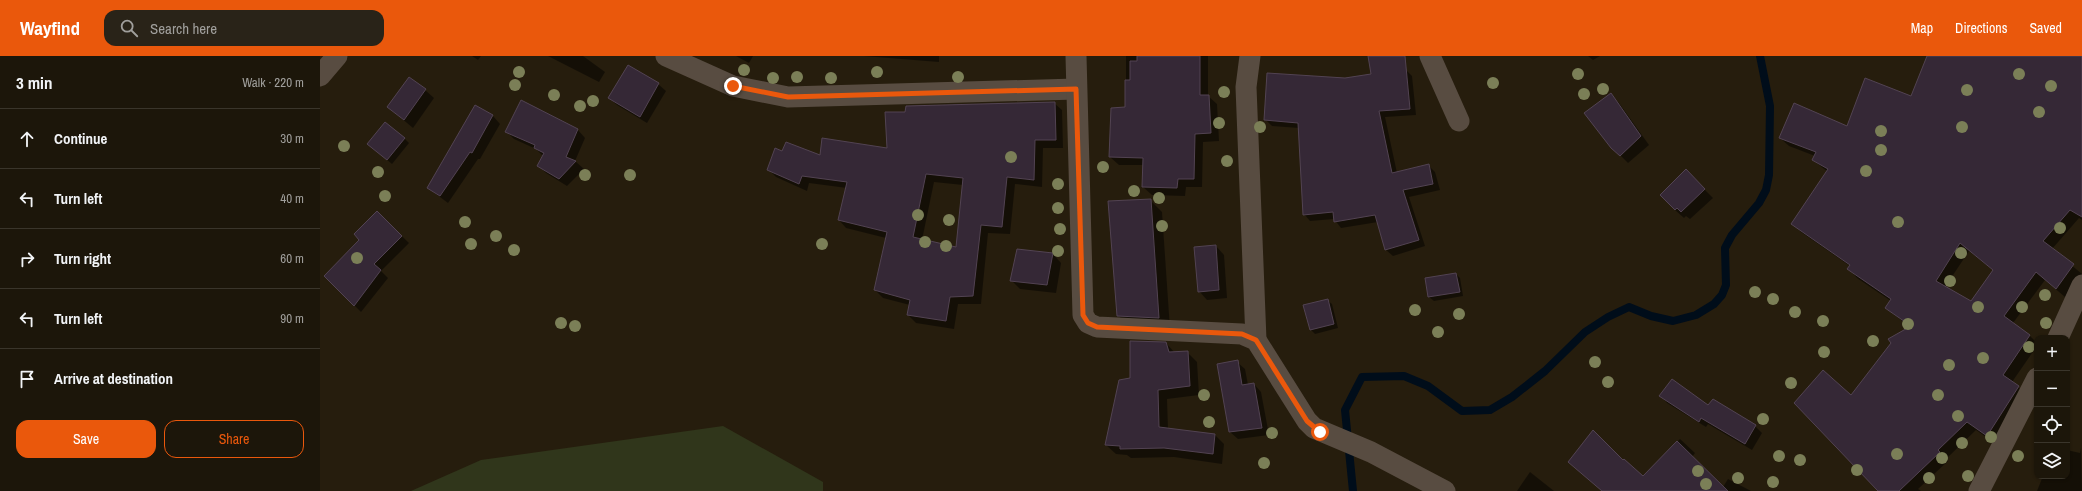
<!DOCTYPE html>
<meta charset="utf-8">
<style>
:root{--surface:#1c160a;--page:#292318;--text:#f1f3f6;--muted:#a09f9c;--line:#3a352b;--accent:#ea580c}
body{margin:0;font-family:"Archivo Narrow",sans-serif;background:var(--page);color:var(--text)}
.controls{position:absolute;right:12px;bottom:12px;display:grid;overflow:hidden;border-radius:8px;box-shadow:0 1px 3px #0004}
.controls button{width:36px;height:36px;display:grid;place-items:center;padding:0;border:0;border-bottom:1px solid var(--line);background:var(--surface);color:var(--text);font:20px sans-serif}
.stop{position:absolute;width:12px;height:12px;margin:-9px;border:3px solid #ea580c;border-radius:50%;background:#fff}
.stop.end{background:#ea580c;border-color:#fff;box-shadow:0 1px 4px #0008}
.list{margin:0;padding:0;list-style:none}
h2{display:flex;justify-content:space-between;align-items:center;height:52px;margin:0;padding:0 16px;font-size:17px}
h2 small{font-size:13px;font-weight:400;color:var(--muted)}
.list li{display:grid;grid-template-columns:26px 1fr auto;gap:12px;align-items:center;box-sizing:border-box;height:60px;padding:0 16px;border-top:1px solid var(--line)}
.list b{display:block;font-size:15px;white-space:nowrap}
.list em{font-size:13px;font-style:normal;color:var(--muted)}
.actions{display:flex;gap:8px;padding:12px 16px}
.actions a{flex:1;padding:9px 0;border:1px solid var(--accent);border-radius:12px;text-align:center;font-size:14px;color:var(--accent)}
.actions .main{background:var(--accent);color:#fff}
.icon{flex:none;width:22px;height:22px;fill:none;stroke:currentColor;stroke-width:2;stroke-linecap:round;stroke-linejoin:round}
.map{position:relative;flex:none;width:1762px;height:435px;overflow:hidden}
header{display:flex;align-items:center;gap:24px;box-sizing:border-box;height:56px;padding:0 20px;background:var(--accent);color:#fff}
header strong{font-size:19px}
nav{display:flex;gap:22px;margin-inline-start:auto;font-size:14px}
.search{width:280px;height:36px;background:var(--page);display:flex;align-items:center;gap:10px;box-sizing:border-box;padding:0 14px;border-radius:12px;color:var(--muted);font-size:15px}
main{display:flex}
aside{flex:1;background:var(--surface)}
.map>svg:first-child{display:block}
.green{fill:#30361b}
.shadow{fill:#0007;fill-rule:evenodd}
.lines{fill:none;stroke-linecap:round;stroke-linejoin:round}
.stream{stroke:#000d1a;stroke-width:8}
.building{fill:#352836;stroke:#524352;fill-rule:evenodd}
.minor{stroke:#584c41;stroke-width:21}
.tree{fill:#7b7f57}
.route{stroke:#ea580c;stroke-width:5}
</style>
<header>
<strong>Wayfind</strong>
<div class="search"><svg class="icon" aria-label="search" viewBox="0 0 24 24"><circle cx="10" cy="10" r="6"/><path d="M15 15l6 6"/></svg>Search here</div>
<nav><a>Map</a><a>Directions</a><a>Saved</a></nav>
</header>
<main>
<aside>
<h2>3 min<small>Walk · 220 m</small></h2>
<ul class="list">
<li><svg class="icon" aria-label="ahead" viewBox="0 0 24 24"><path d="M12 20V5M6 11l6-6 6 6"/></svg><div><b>Continue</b></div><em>30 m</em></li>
<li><svg class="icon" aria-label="left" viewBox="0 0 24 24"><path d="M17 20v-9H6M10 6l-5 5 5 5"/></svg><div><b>Turn left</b></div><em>40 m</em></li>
<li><svg class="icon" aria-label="right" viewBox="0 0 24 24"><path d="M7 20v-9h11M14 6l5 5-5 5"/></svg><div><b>Turn right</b></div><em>60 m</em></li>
<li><svg class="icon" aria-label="left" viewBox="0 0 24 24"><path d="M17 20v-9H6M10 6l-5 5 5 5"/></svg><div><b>Turn left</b></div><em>90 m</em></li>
<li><svg class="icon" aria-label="arrive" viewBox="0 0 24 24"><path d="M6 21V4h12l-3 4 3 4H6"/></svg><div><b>Arrive at destination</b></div></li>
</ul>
<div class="actions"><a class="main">Save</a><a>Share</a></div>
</aside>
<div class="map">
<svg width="1762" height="435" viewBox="0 0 1762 435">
<rect width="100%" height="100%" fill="#261d0d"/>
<path class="green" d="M403,370L503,426V435H91L161,404Z"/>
<g class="shadow">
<path d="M152,0H161L158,4Z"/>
<path d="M228,0H263L285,16L279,26Z"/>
<path d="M416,0H433L429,7Z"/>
<path d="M544,0H619V6Z"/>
<path d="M806,0H888V40L897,48L899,85L883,86L882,131H866L865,140L832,139L823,131L824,109H799L790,101L806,52Z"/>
<path d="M1268,0H1280L1273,4Z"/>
<path d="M1608,0H1762V164L1759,162L1732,193L1762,218L1745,241L1725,224L1693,267L1710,280L1717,287V290L1692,326L1707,339L1676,388L1656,374L1626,403L1628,405L1598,433L1601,435H1559L1531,341L1590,271L1566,252L1571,245L1537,222L1529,213L1530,210L1481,176L1473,168L1508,116L1493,104L1495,100L1469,90L1460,82L1528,71L1591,41ZM1649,195L1674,215L1652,246L1625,231Z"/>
<path d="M308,11L338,28L346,35L327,67L297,49L289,42Z"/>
<path d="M1086,14L1092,20L1096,59L1065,61L1077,117L1108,109L1115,116L1120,134L1089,141L1105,190L1073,200L1066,194L1058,166L1021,172L1014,163L990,165L984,158L979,72L952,70L945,63L1025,23Z"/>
<path d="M105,34L114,42L93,72L68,51Z"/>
<path d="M1290,39L1299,47L1329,89L1308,107L1300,99Z"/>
<path d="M202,45L258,74L265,82L255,105L264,113L247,130L226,117L218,109L223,100L216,93L194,83L187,76Z"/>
<path d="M734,47L742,54L743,92H723L722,131L695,128L690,178L668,177L661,248H638L634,273L596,267L588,259L590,249L563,242L555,234L566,182L526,172L519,164L527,132L489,127L487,135L456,121L448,113L463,97L501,101L568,93ZM614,126L643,129L637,192L602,184Z"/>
<path d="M155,50L173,60L180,68L160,103H158L128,147L108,132Z"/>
<path d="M84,82L89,87L72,108L53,92Z"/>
<path d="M1374,123L1393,142L1370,163L1366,160L1364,162L1355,154Z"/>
<path d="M830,144L842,156L850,273L809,271L798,259Z"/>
<path d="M57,156L89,187L61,215L68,222L41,256L5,220L40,184Z"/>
<path d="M896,190L904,199L907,242L887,244L879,235Z"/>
<path d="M698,194L733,198L741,207L736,237L700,233L691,224Z"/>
<path d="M1136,218L1140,222L1143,240L1114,245L1109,241Z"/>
<path d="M1007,244L1012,248L1018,272L995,278L991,274L985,249Z"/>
<path d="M846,287L855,297L867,296L877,306L879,339L847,343L848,373L895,379L904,388L902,408L854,401L811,402L807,399L796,398L786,389L811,323Z"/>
<path d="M917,306L925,313L928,329L934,328L941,336L949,379L918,383L910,376L898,309Z"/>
<path d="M1341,340L1388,350L1435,370L1442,377L1432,394L1388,368L1386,371L1347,347Z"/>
<path d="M1360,383L1375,397L1372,401L1403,431L1408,423L1431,435H1283L1303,405L1323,421Z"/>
<path d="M1761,392L1762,435H1717L1723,420H1747V394L1760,397Z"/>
<path d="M1210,416L1234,435H1197Z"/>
</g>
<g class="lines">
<path class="stream" d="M1033,435L1025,354L1042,321L1084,320L1108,330L1142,355L1170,354L1192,341L1225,315L1265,276L1288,261L1309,251L1331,260L1353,265L1376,259L1394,248L1402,239L1406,229L1405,192L1412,179L1439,147L1446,134L1449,119L1450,50L1440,0"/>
</g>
<g class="building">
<path d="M817,0H880V39H889L891,77L875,78L874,123H858L857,132L822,131L823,102L789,101L791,52L805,51V24H810V5H817Z"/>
<path d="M1048,0H1085L1090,53L1059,55L1072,117L1109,108L1113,128L1083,134L1099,184L1065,194L1055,159L1014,166L1013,156L983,159L978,67L944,64L947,17L1025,22L1051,18Z"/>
<path d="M1607,0H1762V161L1750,154L1723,185L1754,208L1736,233L1716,216L1684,260L1710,279L1683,319L1699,330L1667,380L1647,366L1618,394L1620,396L1579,435H1558L1474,347L1503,314L1531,339L1571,287L1568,283L1591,270L1565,252L1571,243L1527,213L1530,209L1471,168L1508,113L1492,104L1496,96L1459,82L1474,47L1527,70L1545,22L1591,40ZM1640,187L1673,214L1651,245L1616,225Z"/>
<path d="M308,9L339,27L320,61L288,42Z"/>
<path d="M89,21L106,33L84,64L67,51Z"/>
<path d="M1291,37L1321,80L1300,100L1291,92L1264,57Z"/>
<path d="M201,44L258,73L246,101L256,105L239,123L217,110L224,97L214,92L215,89L185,76Z"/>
<path d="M735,46L736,84H715L714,124L687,121L682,171L661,169L653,240L630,241L626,265L587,259L590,244L554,234L567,176L518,164L527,126L482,120L479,128L447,114L455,92L462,95L466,86L500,99L502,82L567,92L565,56H585L586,50ZM606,118L643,122L636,191L593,181Z"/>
<path d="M155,49L173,59L152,97L150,96L120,140L107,132Z"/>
<path d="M65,66L85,82L67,104L47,88Z"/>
<path d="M1366,113L1385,133L1361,156L1357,152L1355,154L1340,139Z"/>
<path d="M831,143L839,262L797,260L788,145Z"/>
<path d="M57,155L82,180L54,208L61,214L34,250L4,220L39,184L34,178Z"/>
<path d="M896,189L899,234L878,236L874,191Z"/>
<path d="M697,193L733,197L727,229L690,225Z"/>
<path d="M1136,217L1140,236L1108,241L1105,222Z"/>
<path d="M1008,243L1014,268L990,274L983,249Z"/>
<path d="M810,285L846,286L849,296L868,295L870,330L838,334L839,371L895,378L893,398L844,392L800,393V390L785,389L799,324L810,322Z"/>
<path d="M918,304L922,329L934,327L942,372L909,376L897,308Z"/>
<path d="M1352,323L1388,349L1393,343L1436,369L1425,388L1381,362L1379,366L1339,340Z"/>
<path d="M1273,374L1303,404L1304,403L1323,420L1357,385L1408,435H1282L1248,406Z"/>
</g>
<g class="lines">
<g class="minor">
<path d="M346,0L413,30L468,41L756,33"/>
<path d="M756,0L763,259L768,267L777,271L922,278L936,284L987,365L994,372L1051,396L1125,435"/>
<path d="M930,0L926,31L936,284"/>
<path d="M1110,0L1139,65"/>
<path d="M0,20L17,0"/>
<path d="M1738,282L1762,229"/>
<path d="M1659,435L1717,322"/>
</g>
</g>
<g class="tree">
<circle cx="424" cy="14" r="6"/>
<circle cx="199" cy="16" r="6"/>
<circle cx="557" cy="16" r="6"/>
<circle cx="1258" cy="18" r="6"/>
<circle cx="1699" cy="18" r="6"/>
<circle cx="477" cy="21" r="6"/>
<circle cx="638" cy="21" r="6"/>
<circle cx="453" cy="22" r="6"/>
<circle cx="511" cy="22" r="6"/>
<circle cx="1173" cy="27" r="6"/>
<circle cx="195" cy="29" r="6"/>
<circle cx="1731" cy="30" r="6"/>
<circle cx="1283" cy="33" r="6"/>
<circle cx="1647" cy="34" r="6"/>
<circle cx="904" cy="36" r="6"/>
<circle cx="1264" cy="38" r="6"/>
<circle cx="234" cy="39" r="6"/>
<circle cx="273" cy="45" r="6"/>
<circle cx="260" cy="50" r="6"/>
<circle cx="1719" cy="56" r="6"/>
<circle cx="899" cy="67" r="6"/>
<circle cx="940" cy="71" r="6"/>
<circle cx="1642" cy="71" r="6"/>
<circle cx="1561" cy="75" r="6"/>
<circle cx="24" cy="90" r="6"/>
<circle cx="1561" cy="94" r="6"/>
<circle cx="691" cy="101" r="6"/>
<circle cx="907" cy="105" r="6"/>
<circle cx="783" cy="111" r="6"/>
<circle cx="1546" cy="115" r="6"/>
<circle cx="58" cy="116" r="6"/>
<circle cx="265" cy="119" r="6"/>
<circle cx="310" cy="119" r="6"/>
<circle cx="738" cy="128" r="6"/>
<circle cx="814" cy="135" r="6"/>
<circle cx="65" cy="140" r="6"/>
<circle cx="839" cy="142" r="6"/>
<circle cx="738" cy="152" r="6"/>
<circle cx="598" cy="159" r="6"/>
<circle cx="629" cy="164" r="6"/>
<circle cx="145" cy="166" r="6"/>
<circle cx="1578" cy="166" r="6"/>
<circle cx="842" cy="170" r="6"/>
<circle cx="1740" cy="172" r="6"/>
<circle cx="740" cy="173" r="6"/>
<circle cx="176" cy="180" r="6"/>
<circle cx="605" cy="186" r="6"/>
<circle cx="151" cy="188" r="6"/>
<circle cx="502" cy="188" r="6"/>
<circle cx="626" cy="190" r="6"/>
<circle cx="194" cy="194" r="6"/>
<circle cx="738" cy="195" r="6"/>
<circle cx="1641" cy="197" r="6"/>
<circle cx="37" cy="202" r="6"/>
<circle cx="1630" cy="225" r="6"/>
<circle cx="1435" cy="236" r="6"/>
<circle cx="1725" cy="239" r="6"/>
<circle cx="1453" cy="243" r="6"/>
<circle cx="1658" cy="251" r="6"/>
<circle cx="1702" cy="251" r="6"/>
<circle cx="1095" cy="254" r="6"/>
<circle cx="1475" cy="256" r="6"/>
<circle cx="1139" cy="258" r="6"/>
<circle cx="1503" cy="265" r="6"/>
<circle cx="241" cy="267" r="6"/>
<circle cx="1726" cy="267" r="6"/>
<circle cx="1588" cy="268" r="6"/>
<circle cx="255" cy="270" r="6"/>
<circle cx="1118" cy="276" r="6"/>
<circle cx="1553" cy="285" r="6"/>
<circle cx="1709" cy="291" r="6"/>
<circle cx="1504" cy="296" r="6"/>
<circle cx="1663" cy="302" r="6"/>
<circle cx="1275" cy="306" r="6"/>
<circle cx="1629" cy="309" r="6"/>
<circle cx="1288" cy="326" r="6"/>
<circle cx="1471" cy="327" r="6"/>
<circle cx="884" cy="339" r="6"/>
<circle cx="1618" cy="339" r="6"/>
<circle cx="1638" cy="360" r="6"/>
<circle cx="1443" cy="363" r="6"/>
<circle cx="889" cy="366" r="6"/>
<circle cx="952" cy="377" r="6"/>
<circle cx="1671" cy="381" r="6"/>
<circle cx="1642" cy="387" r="6"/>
<circle cx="1577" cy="398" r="6"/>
<circle cx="1459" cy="400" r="6"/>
<circle cx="1698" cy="400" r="6"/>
<circle cx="1622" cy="402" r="6"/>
<circle cx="1480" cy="404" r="6"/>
<circle cx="944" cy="407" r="6"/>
<circle cx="1537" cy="414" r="6"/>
<circle cx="1378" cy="415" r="6"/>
<circle cx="1648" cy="420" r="6"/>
<circle cx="1418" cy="422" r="6"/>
<circle cx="1609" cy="422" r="6"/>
<circle cx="1453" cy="426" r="6"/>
<circle cx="1386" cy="428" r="6"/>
</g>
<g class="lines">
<path class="route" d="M413,30L468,41L756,33L763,259L768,267L777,271L922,278L936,284L987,365L1000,376"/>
</g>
</svg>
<div class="controls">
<button>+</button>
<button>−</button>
<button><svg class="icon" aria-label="locate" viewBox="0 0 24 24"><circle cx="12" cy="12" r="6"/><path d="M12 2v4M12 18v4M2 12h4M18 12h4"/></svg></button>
<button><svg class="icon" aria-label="layers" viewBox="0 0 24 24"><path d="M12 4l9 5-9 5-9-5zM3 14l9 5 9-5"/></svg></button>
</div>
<div class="stop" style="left:1000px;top:376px"></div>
<div class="stop end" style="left:413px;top:30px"></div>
</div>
</main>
